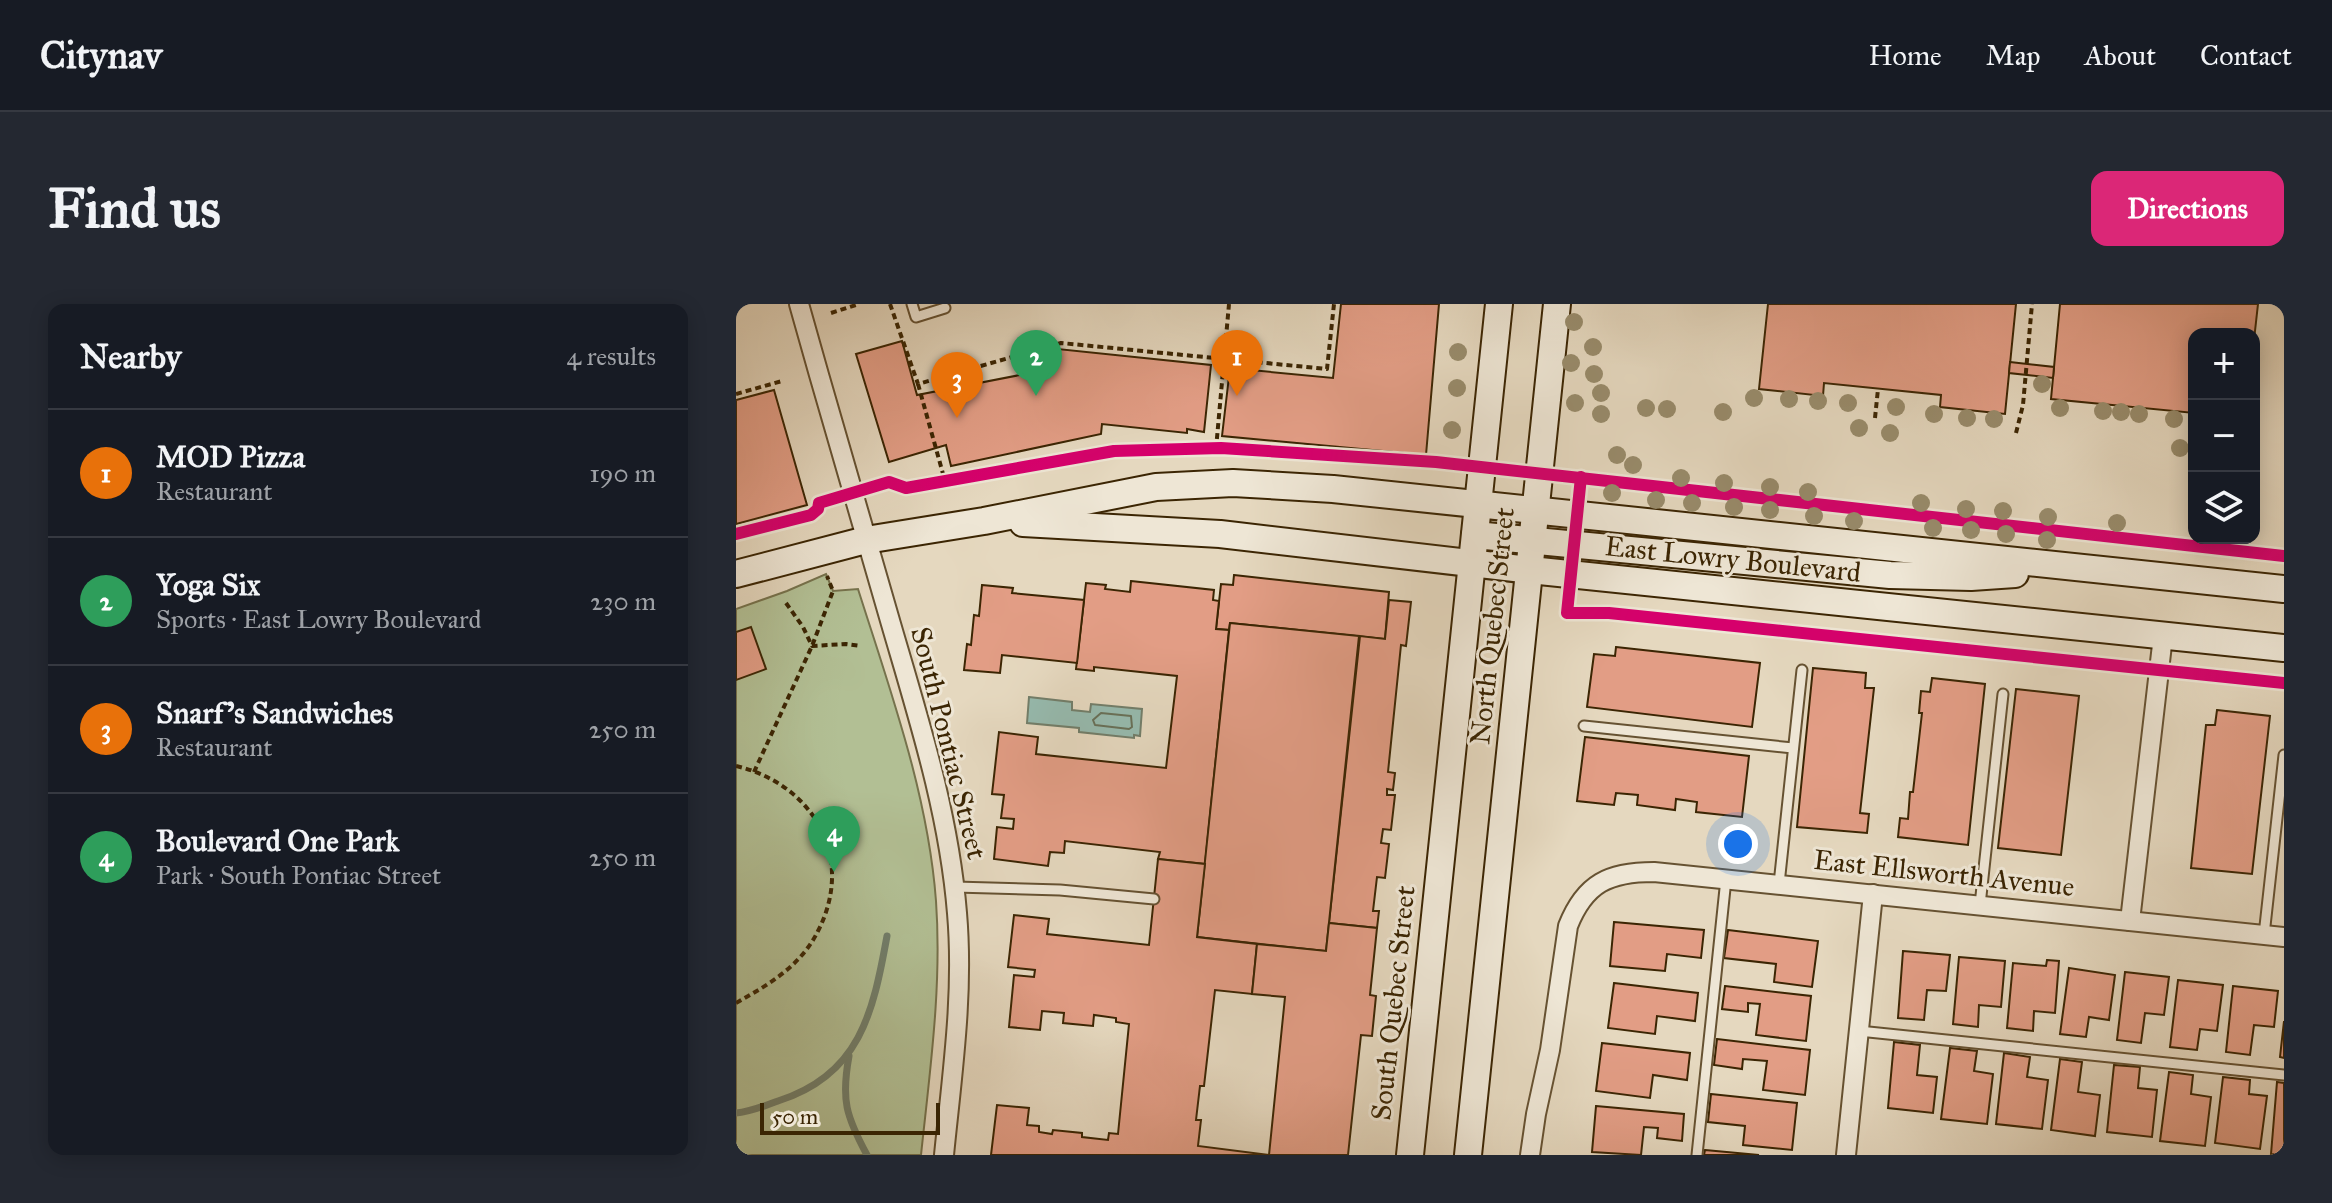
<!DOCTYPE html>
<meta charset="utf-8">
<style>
:root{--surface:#171b24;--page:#242831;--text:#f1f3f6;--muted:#9ea1a6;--line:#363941;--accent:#db2777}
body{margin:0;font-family:"IM FELL Great Primer",serif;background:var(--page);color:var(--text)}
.controls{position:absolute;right:24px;top:24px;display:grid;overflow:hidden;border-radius:16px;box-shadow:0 4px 20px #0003}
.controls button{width:72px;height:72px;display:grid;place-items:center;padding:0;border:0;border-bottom:2px solid var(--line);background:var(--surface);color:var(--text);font:40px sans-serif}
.scale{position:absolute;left:24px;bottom:20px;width:180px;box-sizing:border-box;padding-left:8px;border:4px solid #3b2503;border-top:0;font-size:22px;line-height:28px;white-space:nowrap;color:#3b2503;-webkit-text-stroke:6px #eee6d5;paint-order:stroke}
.you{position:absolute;left:1002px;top:540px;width:28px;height:28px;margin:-20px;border:6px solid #fff;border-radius:50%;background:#1a73e8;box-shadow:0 0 0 12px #1a73e833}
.badge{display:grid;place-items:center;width:52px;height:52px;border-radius:50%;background:var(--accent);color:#fff;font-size:26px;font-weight:700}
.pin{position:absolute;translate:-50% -66px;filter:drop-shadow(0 2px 4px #0008)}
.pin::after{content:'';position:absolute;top:42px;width:28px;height:24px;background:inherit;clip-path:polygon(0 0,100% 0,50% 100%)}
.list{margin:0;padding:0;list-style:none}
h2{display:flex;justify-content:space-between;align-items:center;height:104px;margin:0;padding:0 32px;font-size:34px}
h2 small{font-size:26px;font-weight:400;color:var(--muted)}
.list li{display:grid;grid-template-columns:52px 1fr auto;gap:24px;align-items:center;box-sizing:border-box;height:128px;padding:0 32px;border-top:2px solid var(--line)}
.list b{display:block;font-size:30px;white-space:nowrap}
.list p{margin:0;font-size:26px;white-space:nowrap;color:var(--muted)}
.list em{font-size:26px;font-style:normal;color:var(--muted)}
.icon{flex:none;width:44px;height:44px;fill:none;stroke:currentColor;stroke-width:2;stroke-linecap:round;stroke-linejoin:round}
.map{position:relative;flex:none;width:1548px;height:851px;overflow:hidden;border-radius:16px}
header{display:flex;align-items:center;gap:48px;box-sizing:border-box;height:112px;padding:0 40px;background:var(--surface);border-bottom:2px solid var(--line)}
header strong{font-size:38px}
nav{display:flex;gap:44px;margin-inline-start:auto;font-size:28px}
.intro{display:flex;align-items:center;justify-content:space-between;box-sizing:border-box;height:192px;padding:0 48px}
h1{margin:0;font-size:56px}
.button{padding:20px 36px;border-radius:16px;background:var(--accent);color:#fff;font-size:28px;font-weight:700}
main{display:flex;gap:48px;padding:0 48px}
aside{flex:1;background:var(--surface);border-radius:16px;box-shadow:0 4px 20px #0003}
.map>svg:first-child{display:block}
.green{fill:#b2bf94;stroke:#76724c;stroke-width:2}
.water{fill:#96baae;stroke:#727e6a;stroke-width:2}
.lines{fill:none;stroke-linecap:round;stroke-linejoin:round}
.shore{stroke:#687058;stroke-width:2}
.stream{stroke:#727e6a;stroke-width:7}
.building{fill:#e29d85;stroke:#3b2503;stroke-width:2}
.lane-casing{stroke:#665232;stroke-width:13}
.street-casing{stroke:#665232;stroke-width:22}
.secondary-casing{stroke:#3b2503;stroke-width:30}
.path{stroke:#3b2503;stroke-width:4;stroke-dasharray:6 4;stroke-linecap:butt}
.lane{stroke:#eee6d5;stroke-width:9}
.street{stroke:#eee6d5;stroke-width:18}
.secondary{stroke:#eee6d5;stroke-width:26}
.cycleway-casing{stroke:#eee6d5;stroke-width:17}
.cycleway{stroke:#d6006c;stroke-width:12}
.tree{fill:#988b6b}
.labels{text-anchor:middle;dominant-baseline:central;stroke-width:6;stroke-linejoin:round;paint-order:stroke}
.street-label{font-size:28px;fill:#3b2503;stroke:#eee6d5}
</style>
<header>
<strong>Citynav</strong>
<nav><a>Home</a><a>Map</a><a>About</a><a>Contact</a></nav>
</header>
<div class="intro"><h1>Find us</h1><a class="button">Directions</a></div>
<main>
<aside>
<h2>Nearby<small>4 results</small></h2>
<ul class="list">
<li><span class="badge" style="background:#e8710a">1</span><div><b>MOD Pizza</b><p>Restaurant</p></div><em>190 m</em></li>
<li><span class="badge" style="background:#2e9e5b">2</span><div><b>Yoga Six</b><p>Sports · East Lowry Boulevard</p></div><em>230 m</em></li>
<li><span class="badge" style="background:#e8710a">3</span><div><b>Snarf's Sandwiches</b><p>Restaurant</p></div><em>250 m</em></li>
<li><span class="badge" style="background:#2e9e5b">4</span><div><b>Boulevard One Park</b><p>Park · South Pontiac Street</p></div><em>250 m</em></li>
</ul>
</aside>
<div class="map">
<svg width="1548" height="851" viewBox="0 0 1548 851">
<rect width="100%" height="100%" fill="#e5d8bf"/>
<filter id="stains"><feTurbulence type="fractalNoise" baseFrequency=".0025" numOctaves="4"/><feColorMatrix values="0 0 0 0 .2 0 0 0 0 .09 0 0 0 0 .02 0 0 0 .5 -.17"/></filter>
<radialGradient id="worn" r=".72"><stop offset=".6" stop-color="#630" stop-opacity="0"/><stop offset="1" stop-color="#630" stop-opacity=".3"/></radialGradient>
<path class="green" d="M90,270L97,287L122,285C154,386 192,490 200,597C206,682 194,766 185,851H0V305L51,287Z"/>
<path class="water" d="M293,393L336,398V406L354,408L355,400L406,405L404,432L398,431V434L343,428V424L291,419Z"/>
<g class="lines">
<path class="shore" d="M365,409L395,412L396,423L393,425L359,421L357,416Z"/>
<g class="stream">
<path d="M113,752C105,796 110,812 131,851"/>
<path d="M0,809C14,808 28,802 42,797C124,771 137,709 151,632"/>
</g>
</g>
<g class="building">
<path d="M605,0H703L690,151L486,132L494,64L597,74Z"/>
<path d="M1032,0H1280L1269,110L1204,103L1205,91L1088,79L1087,92L1023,85Z"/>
<path d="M1324,0H1522L1518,36V30H1458V109L1315,95Z"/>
<path d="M166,37L181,91L320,64L322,45L475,61L468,128L451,125V129L366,120L365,130L215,162L210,141L153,158L120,50Z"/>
<path d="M1274,58L1318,63L1317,74L1273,69Z"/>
<path d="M38,86L71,201L0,220V96Z"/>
<path d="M498,271L653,288L649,335L494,319L493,326L480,325L485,280L497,281Z"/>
<path d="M395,277L478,286L477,296L483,297L480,325L493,326L469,560L422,555L424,548L329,537L328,549L314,548L312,562L258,555L261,523L277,525L278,515L265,514L268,491L256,490L263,428L302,433L300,450L430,464L441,372L358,363V367L340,365L350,279L370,281L369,285L394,288Z"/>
<path d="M246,281L277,284L276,289L348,296L341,359L266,351L264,369L228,366L231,340L235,341L238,311L243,312Z"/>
<path d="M653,296L675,298L670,342L665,341L652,468L659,469L657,486L651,485V491H659L655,526L647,525L645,539L653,540L649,574L641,573L637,607H643L641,624L593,619L624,332L649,335Z"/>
<path d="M494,319L623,332L590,647L461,633Z"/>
<path d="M15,323L30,365L0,376V328Z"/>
<path d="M880,343L1024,359L1016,423L851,403L858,350L879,352Z"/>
<path d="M1077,364L1130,369L1129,384H1138L1124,509L1133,510L1131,529L1061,523Z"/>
<path d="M1196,374L1249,380L1232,541L1162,533L1164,514L1172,515L1174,488H1177L1186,409H1183L1185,387L1194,388Z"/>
<path d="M1280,385L1343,392L1325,551L1262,544Z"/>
<path d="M1481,406L1534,412L1516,570L1455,564L1470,421H1479Z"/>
<path d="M849,433L1013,452L1006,513L960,508L961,498L940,495L939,506L901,501L902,491L880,489L878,501L841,497Z"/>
<path d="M422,555L469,560L461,633L521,640L516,690L479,686L468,782H464L460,816H465L462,842L533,851H255L261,801L293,804L291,821L303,822V828L316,830L317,826L346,829V833L372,836L373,829L382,830L393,720L380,718V714L358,711L357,722L327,719L328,709L306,707L304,726L273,723L278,671L298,673L299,666L272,663L278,611L313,615L311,630L413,641Z"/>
<path d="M878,618L968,626L965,654L931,650L929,667L874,662Z"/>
<path d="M593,619L641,624L634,691L640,692L636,732L625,731L612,851H533L549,693L516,690L521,640L590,647Z"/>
<path d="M992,626L1082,637L1076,683L1038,678L1040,660L988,654Z"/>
<path d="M1167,647L1214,651L1210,687L1191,686L1188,716L1162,714Z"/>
<path d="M1223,653L1269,657L1265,703L1243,701L1242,723L1217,720Z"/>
<path d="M1311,656L1323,657L1319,709L1298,707L1297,727L1271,724L1277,659L1310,662Z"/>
<path d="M1333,664L1379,671L1373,716L1353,713L1350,733L1324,730Z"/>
<path d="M1389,668L1433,673L1428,711L1409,709L1405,739L1381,736Z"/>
<path d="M1442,676L1487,681L1481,727L1464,725L1461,746L1434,743Z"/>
<path d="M878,679L962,689L959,717L921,712L919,730L872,724Z"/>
<path d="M989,682L1075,692L1070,737L1020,731L1024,700L1012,699V708L986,705Z"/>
<path d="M1497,682L1542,687L1538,723L1518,721L1514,751L1490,748Z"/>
<path d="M1548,717V754L1544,753Z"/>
<path d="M981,735L1074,746L1069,791L1027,786L1031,757L1007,755L1006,765L978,761Z"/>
<path d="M1158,738L1184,741L1181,771L1201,773L1197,809L1152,804Z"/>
<path d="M866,739L954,749L951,776L917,771L914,794L860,787Z"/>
<path d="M1214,744L1241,747L1238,767L1257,770L1251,820L1205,815Z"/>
<path d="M1268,749L1294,753L1291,773L1312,776L1306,825L1260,820Z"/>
<path d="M1324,755L1346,758L1342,788L1364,791L1359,832L1315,826Z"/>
<path d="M1378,761L1404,763L1402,784L1421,786L1416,833L1371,828Z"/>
<path d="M1433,768L1457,771L1455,790L1475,793L1469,842L1424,837Z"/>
<path d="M1487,773L1514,776L1513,790L1531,792L1524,845L1479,839Z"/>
<path d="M1541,778L1548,779V851L1535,850Z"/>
<path d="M975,790L1061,799L1056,846L1007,841L1009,822L972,818Z"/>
<path d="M860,802L948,810L946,837L921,834L922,824L908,823L905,851L856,848Z"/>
<path d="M969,846L1023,851H968Z"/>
</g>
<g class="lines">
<defs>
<g id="lane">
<path d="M176,0L180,13L209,4"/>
<path d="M848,422L1057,444"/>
<path d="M1043,580L1066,366"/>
<path d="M219,583L324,586L418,595"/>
<path d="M1244,601L1267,390"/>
<path d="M1528,631L1548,451"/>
<path d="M1123,727L1548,771"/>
<path d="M961,851L990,575"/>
</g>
<g id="street">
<path d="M63,0C93,107 124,214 155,320C183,416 213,510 221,609C228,690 216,771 208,851"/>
<path d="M1394,617L1427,332"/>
<path d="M794,851L800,810L814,746L832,622C849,579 873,568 918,568L1548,633"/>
<path d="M1110,851L1137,590"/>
</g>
<g id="secondary">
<path d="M287,219L484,230L794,266L1548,344"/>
<path d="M739,231L1154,271L1235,273L1279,270"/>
<path d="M0,270L130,236L248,217L420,183L497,179L597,185L1548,285"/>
<path d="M674,851L763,0"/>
<path d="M732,851L821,0"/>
</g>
</defs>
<use href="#lane" class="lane-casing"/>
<use href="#street" class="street-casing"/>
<use href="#secondary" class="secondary-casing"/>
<g class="path">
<path d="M154,0L182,80L325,39L591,65L598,0"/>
<path d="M95,9L123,0"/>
<path d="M182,80L209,177"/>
<path d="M0,90L46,77"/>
<path d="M1139,114L1142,85"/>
<path d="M1280,129L1287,101L1296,0"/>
<path d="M480,145L493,0"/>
<path d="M50,299L67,323L76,342L110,340L125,342"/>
<path d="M0,462C77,480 120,553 82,627C65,662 32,681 0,699"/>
<path d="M18,468L76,342L97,287L91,272"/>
</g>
<use href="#lane" class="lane"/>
<use href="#street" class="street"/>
<use href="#secondary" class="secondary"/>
<defs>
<g id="cycleway">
<path d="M845,173L831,309H873L1548,379"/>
<path d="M0,230L75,211L82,205L83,199L153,178L170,184L378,147L485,144L700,158L1548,252"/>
</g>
</defs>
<use href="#cycleway" class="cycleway-casing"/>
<use href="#cycleway" class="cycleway"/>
</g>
<g class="tree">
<circle cx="838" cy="18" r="9"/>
<circle cx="857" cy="43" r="9"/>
<circle cx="722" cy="48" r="9"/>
<circle cx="835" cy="59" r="9"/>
<circle cx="858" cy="70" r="9"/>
<circle cx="1306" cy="80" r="9"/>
<circle cx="721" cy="84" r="9"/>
<circle cx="865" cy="89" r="9"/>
<circle cx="1018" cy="94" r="9"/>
<circle cx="1053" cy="95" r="9"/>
<circle cx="1082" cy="97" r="9"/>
<circle cx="839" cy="99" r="9"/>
<circle cx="1112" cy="99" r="9"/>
<circle cx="1160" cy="103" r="9"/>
<circle cx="910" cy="104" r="9"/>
<circle cx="1324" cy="104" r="9"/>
<circle cx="931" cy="105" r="9"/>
<circle cx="1367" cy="107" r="9"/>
<circle cx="987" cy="108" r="9"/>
<circle cx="1385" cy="108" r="9"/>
<circle cx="865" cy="110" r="9"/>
<circle cx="1198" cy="110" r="9"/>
<circle cx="1403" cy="110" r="9"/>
<circle cx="1231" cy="114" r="9"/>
<circle cx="1258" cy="115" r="9"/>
<circle cx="1438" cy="115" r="9"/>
<circle cx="1123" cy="124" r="9"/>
<circle cx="716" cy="126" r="9"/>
<circle cx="1154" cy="129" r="9"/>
<circle cx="1444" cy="144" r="9"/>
<circle cx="881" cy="151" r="9"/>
<circle cx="897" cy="161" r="9"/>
<circle cx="945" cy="174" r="9"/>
<circle cx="988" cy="179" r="9"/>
<circle cx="1034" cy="183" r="9"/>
<circle cx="1072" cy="188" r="9"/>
<circle cx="876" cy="189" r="9"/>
<circle cx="920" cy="196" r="9"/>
<circle cx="956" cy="199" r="9"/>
<circle cx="1185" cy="199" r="9"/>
<circle cx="998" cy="203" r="9"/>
<circle cx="1230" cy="205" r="9"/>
<circle cx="1034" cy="206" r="9"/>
<circle cx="1267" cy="207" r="9"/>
<circle cx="1078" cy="212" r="9"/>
<circle cx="1312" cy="213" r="9"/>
<circle cx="1118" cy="217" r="9"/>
<circle cx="1381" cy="219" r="9"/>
<circle cx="1197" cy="224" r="9"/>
<circle cx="1235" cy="226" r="9"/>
<circle cx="1270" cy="230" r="9"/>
<circle cx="1311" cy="236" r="9"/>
</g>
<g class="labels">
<g class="street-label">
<text transform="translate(997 255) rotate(6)">East Lowry Boulevard</text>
<text transform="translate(756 322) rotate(-84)">North Quebec Street</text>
<text transform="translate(213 439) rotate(76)">South Pontiac Street</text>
<text transform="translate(1208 569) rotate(6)">East Ellsworth Avenue</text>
<text transform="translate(657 699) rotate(-84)">South Quebec Street</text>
</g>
</g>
<rect width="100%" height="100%" filter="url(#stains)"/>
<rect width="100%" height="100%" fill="url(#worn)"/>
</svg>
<div class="controls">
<button>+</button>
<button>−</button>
<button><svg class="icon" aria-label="layers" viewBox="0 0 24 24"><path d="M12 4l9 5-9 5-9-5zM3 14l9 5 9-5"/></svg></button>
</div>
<div class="scale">50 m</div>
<div class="you"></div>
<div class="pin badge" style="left:501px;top:92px;background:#e8710a">1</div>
<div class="pin badge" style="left:300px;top:92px;background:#2e9e5b">2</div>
<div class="pin badge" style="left:221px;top:114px;background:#e8710a">3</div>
<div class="pin badge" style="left:98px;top:568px;background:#2e9e5b">4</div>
</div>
</main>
